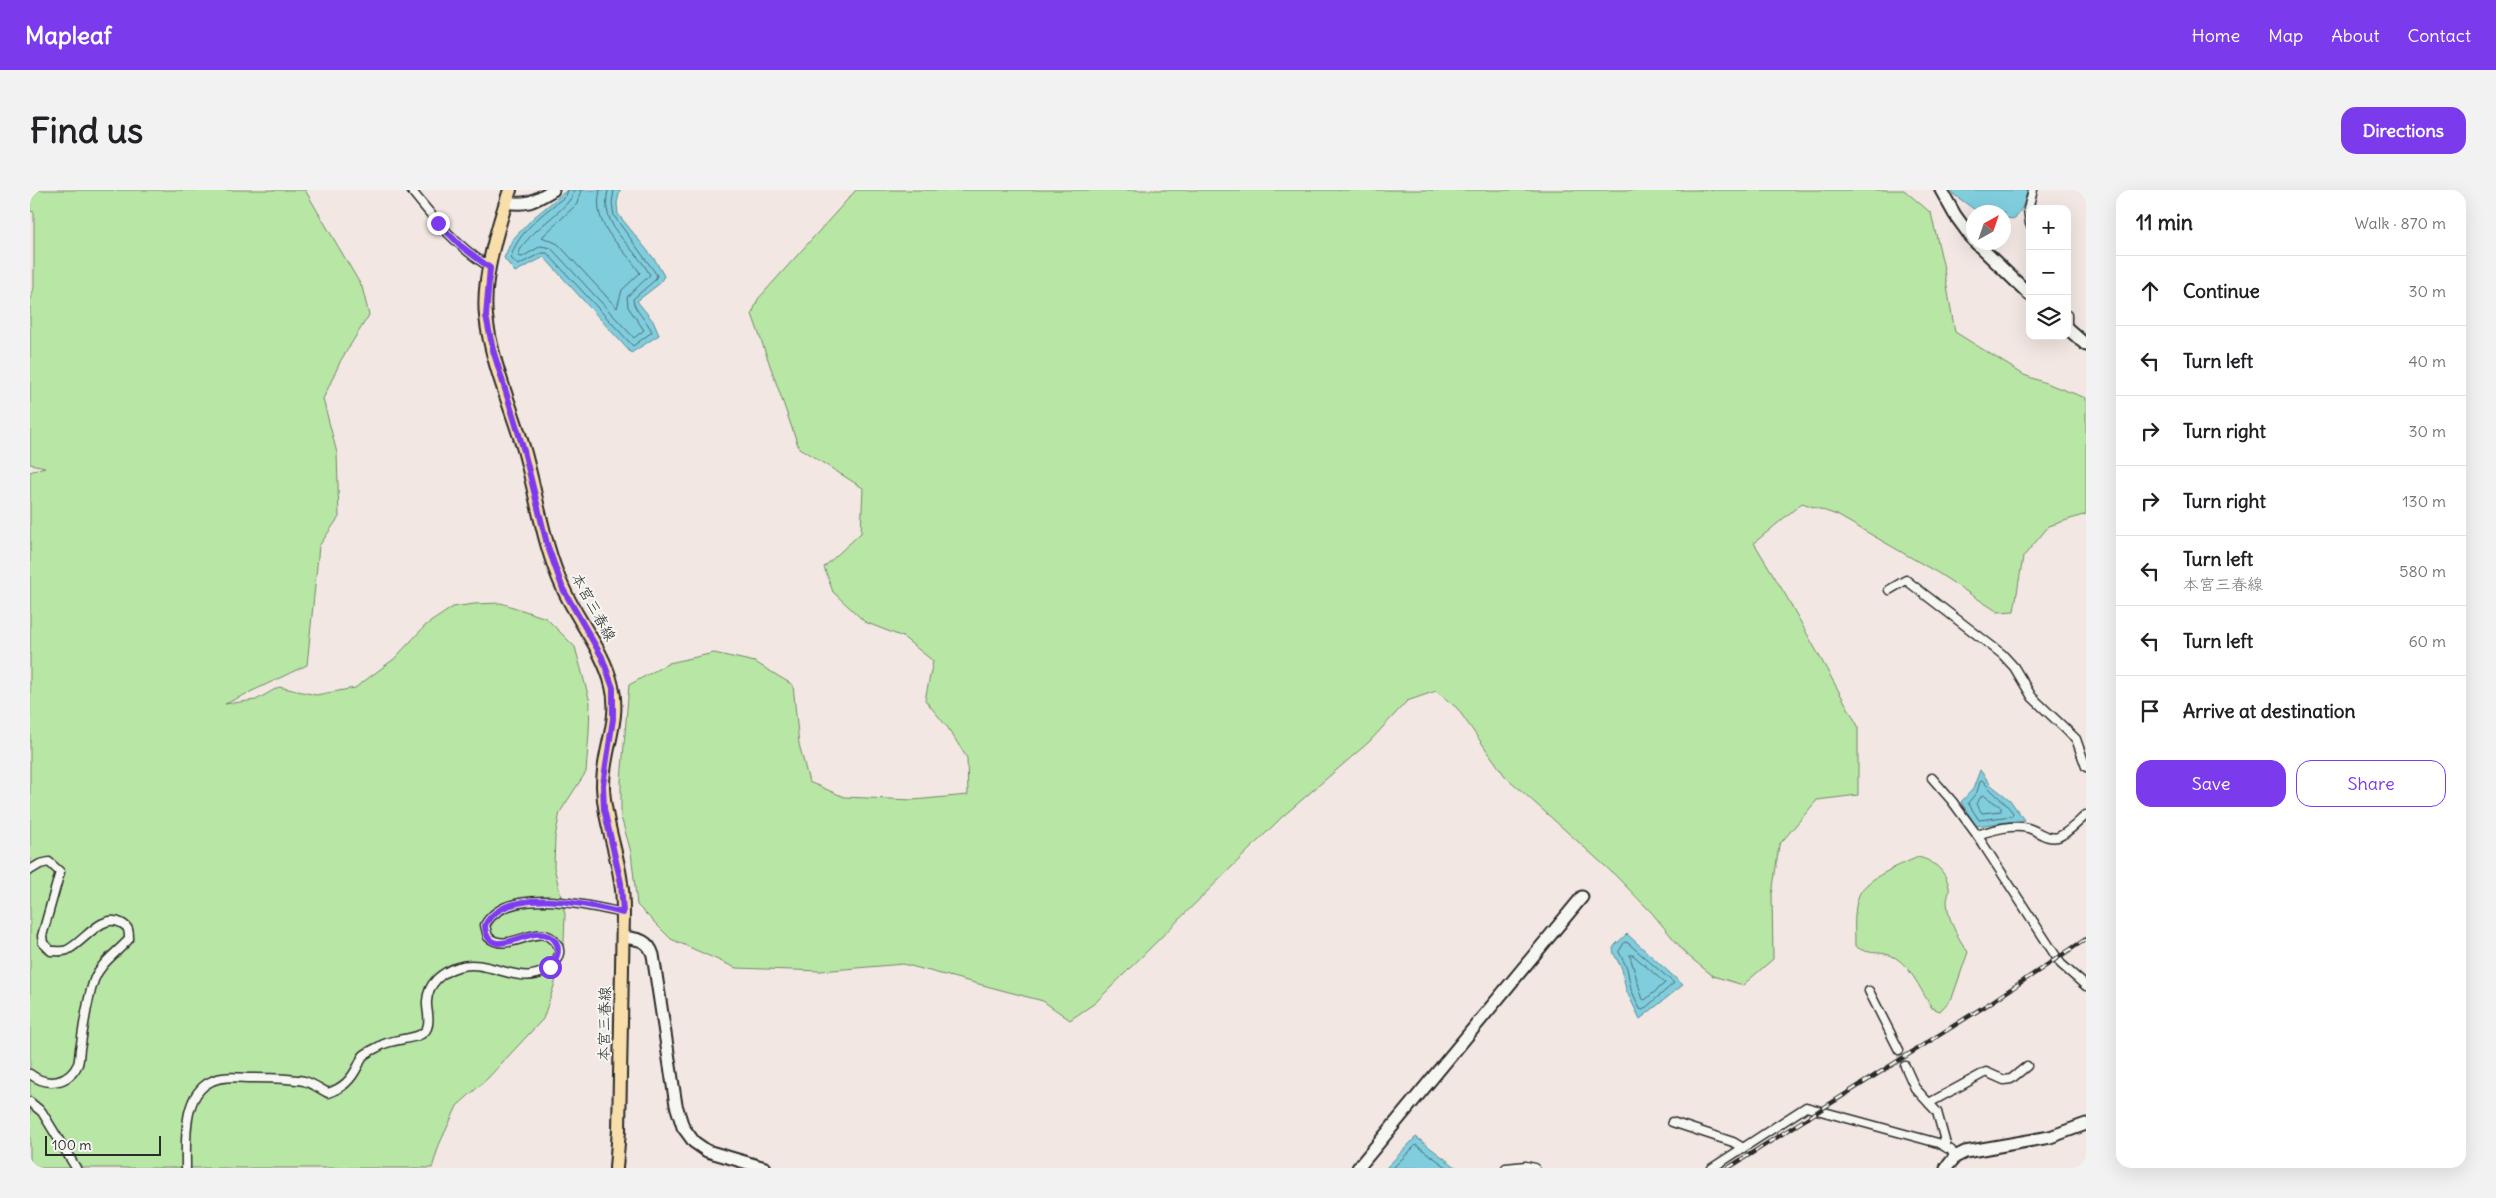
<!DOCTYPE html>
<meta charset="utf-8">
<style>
:root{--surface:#fff;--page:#f2f2f2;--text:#202124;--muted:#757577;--line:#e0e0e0;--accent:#7c3aed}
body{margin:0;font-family:Delius,"Klee One",sans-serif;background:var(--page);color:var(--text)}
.controls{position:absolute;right:15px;top:15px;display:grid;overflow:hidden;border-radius:10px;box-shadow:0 5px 20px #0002}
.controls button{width:45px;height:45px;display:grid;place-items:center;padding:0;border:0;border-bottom:1px solid var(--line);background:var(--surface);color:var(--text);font:25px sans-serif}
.compass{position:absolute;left:1936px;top:15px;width:45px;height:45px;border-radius:50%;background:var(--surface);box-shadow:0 5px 20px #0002;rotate:40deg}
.scale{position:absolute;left:15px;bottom:12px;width:116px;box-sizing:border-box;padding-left:5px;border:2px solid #2b2b2b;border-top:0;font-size:14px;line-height:18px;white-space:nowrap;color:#2b2b2b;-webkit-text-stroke:4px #f6f6f2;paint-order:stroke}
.stop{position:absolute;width:15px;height:15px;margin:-11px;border:4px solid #7c3aed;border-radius:50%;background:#fff}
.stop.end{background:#7c3aed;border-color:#fff;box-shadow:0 1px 5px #0008}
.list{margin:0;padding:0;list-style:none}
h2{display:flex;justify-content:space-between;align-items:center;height:65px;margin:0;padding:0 20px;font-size:21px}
h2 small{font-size:16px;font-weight:400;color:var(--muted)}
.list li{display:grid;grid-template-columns:32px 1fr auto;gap:15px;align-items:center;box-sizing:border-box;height:70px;padding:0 20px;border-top:1px solid var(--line)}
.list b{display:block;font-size:19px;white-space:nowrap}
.list p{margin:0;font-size:16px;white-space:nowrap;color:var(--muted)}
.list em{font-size:16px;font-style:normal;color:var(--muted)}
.actions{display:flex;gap:10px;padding:15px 20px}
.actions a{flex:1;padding:11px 0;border:1px solid var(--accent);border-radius:15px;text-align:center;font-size:18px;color:var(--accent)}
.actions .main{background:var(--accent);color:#fff}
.icon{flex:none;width:28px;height:28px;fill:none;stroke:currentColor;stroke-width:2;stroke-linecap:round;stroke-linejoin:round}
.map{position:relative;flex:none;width:2056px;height:978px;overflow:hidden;border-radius:15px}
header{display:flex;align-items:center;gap:30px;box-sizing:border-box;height:70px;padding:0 25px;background:var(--accent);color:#fff}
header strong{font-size:24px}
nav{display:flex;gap:28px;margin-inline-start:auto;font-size:18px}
.intro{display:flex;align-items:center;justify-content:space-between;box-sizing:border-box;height:120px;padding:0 30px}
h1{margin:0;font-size:35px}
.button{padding:12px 22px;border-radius:15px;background:var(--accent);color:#fff;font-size:18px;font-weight:700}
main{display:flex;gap:30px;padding:0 30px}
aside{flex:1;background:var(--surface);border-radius:15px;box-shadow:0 5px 20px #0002}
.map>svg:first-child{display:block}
.green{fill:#b8e6a5;stroke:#728868}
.water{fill:#7fcddd;stroke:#5d8c96}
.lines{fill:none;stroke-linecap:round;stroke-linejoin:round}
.shore{stroke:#4d6c72;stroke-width:1}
.street-tunnel{stroke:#cac1bd;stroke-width:8;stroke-dasharray:8 4;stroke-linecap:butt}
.street-casing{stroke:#2b2b2b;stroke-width:11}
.secondary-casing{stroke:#2b2b2b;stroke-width:15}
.primary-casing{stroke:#2b2b2b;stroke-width:16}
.street{stroke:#f6f6f2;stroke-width:8}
.secondary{stroke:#f6f6f2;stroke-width:11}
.primary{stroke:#f8deab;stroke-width:12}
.rail-casing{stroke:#2b2b2b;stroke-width:4.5}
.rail{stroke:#f6f6f2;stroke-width:2.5;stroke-dasharray:8;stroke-linecap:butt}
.route{stroke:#7c3aed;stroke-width:6}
.labels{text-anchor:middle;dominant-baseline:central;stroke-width:4;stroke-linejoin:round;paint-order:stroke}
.street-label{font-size:15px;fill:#2b2b2b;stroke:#f6f6f2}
</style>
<header>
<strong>Mapleaf</strong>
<nav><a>Home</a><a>Map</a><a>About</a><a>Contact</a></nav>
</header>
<div class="intro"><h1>Find us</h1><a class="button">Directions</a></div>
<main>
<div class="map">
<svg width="2056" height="978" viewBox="0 0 2056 978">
<rect width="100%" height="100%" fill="#f2e7e2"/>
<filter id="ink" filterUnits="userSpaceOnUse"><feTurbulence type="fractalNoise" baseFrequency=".02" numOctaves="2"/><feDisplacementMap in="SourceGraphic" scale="10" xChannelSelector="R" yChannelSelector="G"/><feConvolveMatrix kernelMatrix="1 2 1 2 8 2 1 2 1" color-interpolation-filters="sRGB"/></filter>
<g filter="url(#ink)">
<g class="green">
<path d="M0,0H275L332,97L339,125L311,170L293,209L307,263L309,327L289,356L277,475L195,514L226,510L249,497L286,505L325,498L364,469L396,435L423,417L444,414L471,413L516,428L545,457L560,512L559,543L556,582L530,622L525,647L524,677L535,724L534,751L525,793L513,829L457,889L427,916L409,955L402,978H0V282L15,277L0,274V113L4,97V22L0,21Z"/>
<path d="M826,0H1874L1901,23L1913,74L1925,142L1994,185L2056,208V324L2019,336L1993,367L1984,421L1968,422L1908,383L1807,325L1772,313L1724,353L1755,404L1828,536V605L1787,610L1749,655L1742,705L1743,769L1713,795L1683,786L1656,764L1622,723L1585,685L1475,586L1427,518L1406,501L1377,511L1339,552L1252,627L1065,813L1040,830L1013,811L873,774L791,781L706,778L641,749L607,715L601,662L591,627V591L599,495L639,473L684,463L725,472L763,495L769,554L779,592L814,607L883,610L938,605L937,568L918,538L895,510L903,471L873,447L835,432L803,402L794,377L831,343L833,298L769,258L722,124L728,109Z"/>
<path d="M1888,667C1903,670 1916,681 1919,697C1920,702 1917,707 1917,712C1918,731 1928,748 1938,762L1922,808L1910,821L1902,818C1892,803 1882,778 1866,768C1851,759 1840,767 1825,756C1825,740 1823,720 1829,705C1837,687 1871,675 1888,667Z"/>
</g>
<g class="water">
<path d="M537,0H590L587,13L588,24L625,70L634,86L629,94L607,111L623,131L629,145L601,163L514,67L485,82L474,68L482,50L503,28Z"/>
<path d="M1921,0H1998L1993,16L1985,29L1974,28V22H1948L1923,4Z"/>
<path d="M1950,580L1961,595L1980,610L1994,630L1946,636L1931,612L1943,599Z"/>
<path d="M1597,744L1653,795L1610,829L1596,800L1592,779L1584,764L1583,758L1586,754Z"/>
<path d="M1386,947L1427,978H1356Z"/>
</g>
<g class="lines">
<g class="shore">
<path d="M538,0L536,6C516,21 486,43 481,68L488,75L511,63H517L603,156L622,142C618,131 603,120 603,109L625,90L627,85L584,26L582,13L584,0"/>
<path d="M544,0C543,19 494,41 488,66L492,67L511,56L521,58L604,148L614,140L598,117L597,107L620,85C603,53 569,39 578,0"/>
<path d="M551,0L547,14L512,47L528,54L587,118L592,100L610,83C592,54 561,38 570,0"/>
<path d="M1953,591C1962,603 1974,610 1983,623L1982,626L1949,630L1938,613L1947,602L1950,592Z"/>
<path d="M1953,605L1971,617V621L1952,623L1946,614Z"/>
<path d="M1595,752L1598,753L1644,793L1613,820L1610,819L1601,799L1597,778L1589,762Z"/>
<path d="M1600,765H1603L1635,793L1615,810L1613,809Z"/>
<path d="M1363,978L1386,955L1418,978"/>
</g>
<path class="street-tunnel" d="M1869,860L1875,876"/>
<defs>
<g id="street">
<path d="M381,0C404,29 428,58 460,77"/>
<path d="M2000,34L1998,19L2003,0"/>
<path d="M2037,125V133"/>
<path d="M1859,400L1876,390L1972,464L1984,477L2002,507L2046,549L2056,577"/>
<path d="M1902,588L1922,611L1947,645"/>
<path d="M2056,625C2048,632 2038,643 2028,647C2017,650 2008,641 1998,638C1981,634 1963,640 1947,645L2031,774L2056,796"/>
<path d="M0,680L10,674L19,672L30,682L12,746L13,753L21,761C26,761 33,762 37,760C53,753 72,722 91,733C99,737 99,741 99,749C87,763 71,772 64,790C57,810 54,833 51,854C49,860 50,868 48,874C39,894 17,897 0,884"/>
<path d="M1839,801L1869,860"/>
<path d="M1875,876L1885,898L1907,922L1917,958"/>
<path d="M0,912L12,922L46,978"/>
<path d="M1899,913L1956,882L1974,890L1981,889L1997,876"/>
<path d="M1642,932L1703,952L1713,958"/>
<path d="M156,978C156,951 152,904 182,891C194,885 211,888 224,888C240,888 258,888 274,891C282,893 290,899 298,903C313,898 321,890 328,876C330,873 331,868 333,866C337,862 345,859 350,856C364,847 392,851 397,838C401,829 396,820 397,811C398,793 412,782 428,777C462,766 496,805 525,772C529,767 531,760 527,754C510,728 480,766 458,747L455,735C477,695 558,715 593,723"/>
<path d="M1476,978L1496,976L1505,978"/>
<path d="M1682,978L1776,917L1908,953L1921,960L1925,967"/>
</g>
<g id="secondary">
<path d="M1911,0L1925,25L1944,51"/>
<path d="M476,12C498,16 504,11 523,0"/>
<path d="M1945,52L2000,105"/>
<path d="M2037,138L2056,155"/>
<path d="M593,747C607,749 618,749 623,765L646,915L653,937L664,952L677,961L735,978"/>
<path d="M1328,978L1552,707"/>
<path d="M1916,978L1925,967L1935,962L2020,947L2056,934"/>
</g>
<path id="primary" d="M480,0C468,36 452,88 456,126C461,172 481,216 494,260C507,306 513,355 533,398C548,432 573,459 582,496C591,530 572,563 573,597C574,631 587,660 591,693C593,703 593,713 593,723L589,940L586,978"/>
</defs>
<use href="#street" class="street-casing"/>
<use href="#secondary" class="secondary-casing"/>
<use href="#primary" class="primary-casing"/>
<use href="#street" class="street"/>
<use href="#secondary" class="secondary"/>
<use href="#primary" class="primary"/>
<defs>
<path id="rail" d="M1698,978L1960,813L2056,749"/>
</defs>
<use href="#rail" class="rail-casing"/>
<use href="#rail" class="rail"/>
</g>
</g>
<g class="lines" filter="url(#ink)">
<path class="route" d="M408,33L431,56L460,78L456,126L463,160L494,261L517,354L533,399L572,467L583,498V529L573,595L574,619L591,693L593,723C557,714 477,695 455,735C456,768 489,746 505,744C528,742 535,761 520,777"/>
</g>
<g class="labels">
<g class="street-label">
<text transform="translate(564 417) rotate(61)">本宮三春線</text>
<text transform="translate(574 834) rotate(-89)">本宮三春線</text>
</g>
</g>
</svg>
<div class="controls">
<button>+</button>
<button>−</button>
<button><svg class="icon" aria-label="layers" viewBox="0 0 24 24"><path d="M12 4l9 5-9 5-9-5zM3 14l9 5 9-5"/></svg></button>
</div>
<svg class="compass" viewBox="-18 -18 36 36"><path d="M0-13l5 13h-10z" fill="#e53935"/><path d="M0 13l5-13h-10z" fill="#757577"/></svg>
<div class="scale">100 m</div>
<div class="stop" style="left:520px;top:777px"></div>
<div class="stop end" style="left:408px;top:33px"></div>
</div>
<aside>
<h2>11 min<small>Walk · 870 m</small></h2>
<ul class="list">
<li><svg class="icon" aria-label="ahead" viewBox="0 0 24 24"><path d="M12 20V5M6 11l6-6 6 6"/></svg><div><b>Continue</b></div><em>30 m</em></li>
<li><svg class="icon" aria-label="left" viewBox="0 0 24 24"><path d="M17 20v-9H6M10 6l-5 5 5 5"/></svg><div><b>Turn left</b></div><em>40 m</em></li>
<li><svg class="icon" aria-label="right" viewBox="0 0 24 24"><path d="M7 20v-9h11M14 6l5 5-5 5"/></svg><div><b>Turn right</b></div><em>30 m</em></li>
<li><svg class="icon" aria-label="right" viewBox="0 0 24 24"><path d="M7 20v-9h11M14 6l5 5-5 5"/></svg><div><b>Turn right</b></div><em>130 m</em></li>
<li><svg class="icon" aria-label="left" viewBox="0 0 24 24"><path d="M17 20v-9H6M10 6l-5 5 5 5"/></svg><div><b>Turn left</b><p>本宮三春線</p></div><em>580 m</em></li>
<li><svg class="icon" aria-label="left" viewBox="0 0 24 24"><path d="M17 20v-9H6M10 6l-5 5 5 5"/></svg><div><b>Turn left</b></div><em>60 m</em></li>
<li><svg class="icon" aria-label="arrive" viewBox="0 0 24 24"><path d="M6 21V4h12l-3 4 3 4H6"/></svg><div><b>Arrive at destination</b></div></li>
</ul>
<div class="actions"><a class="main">Save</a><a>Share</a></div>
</aside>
</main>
